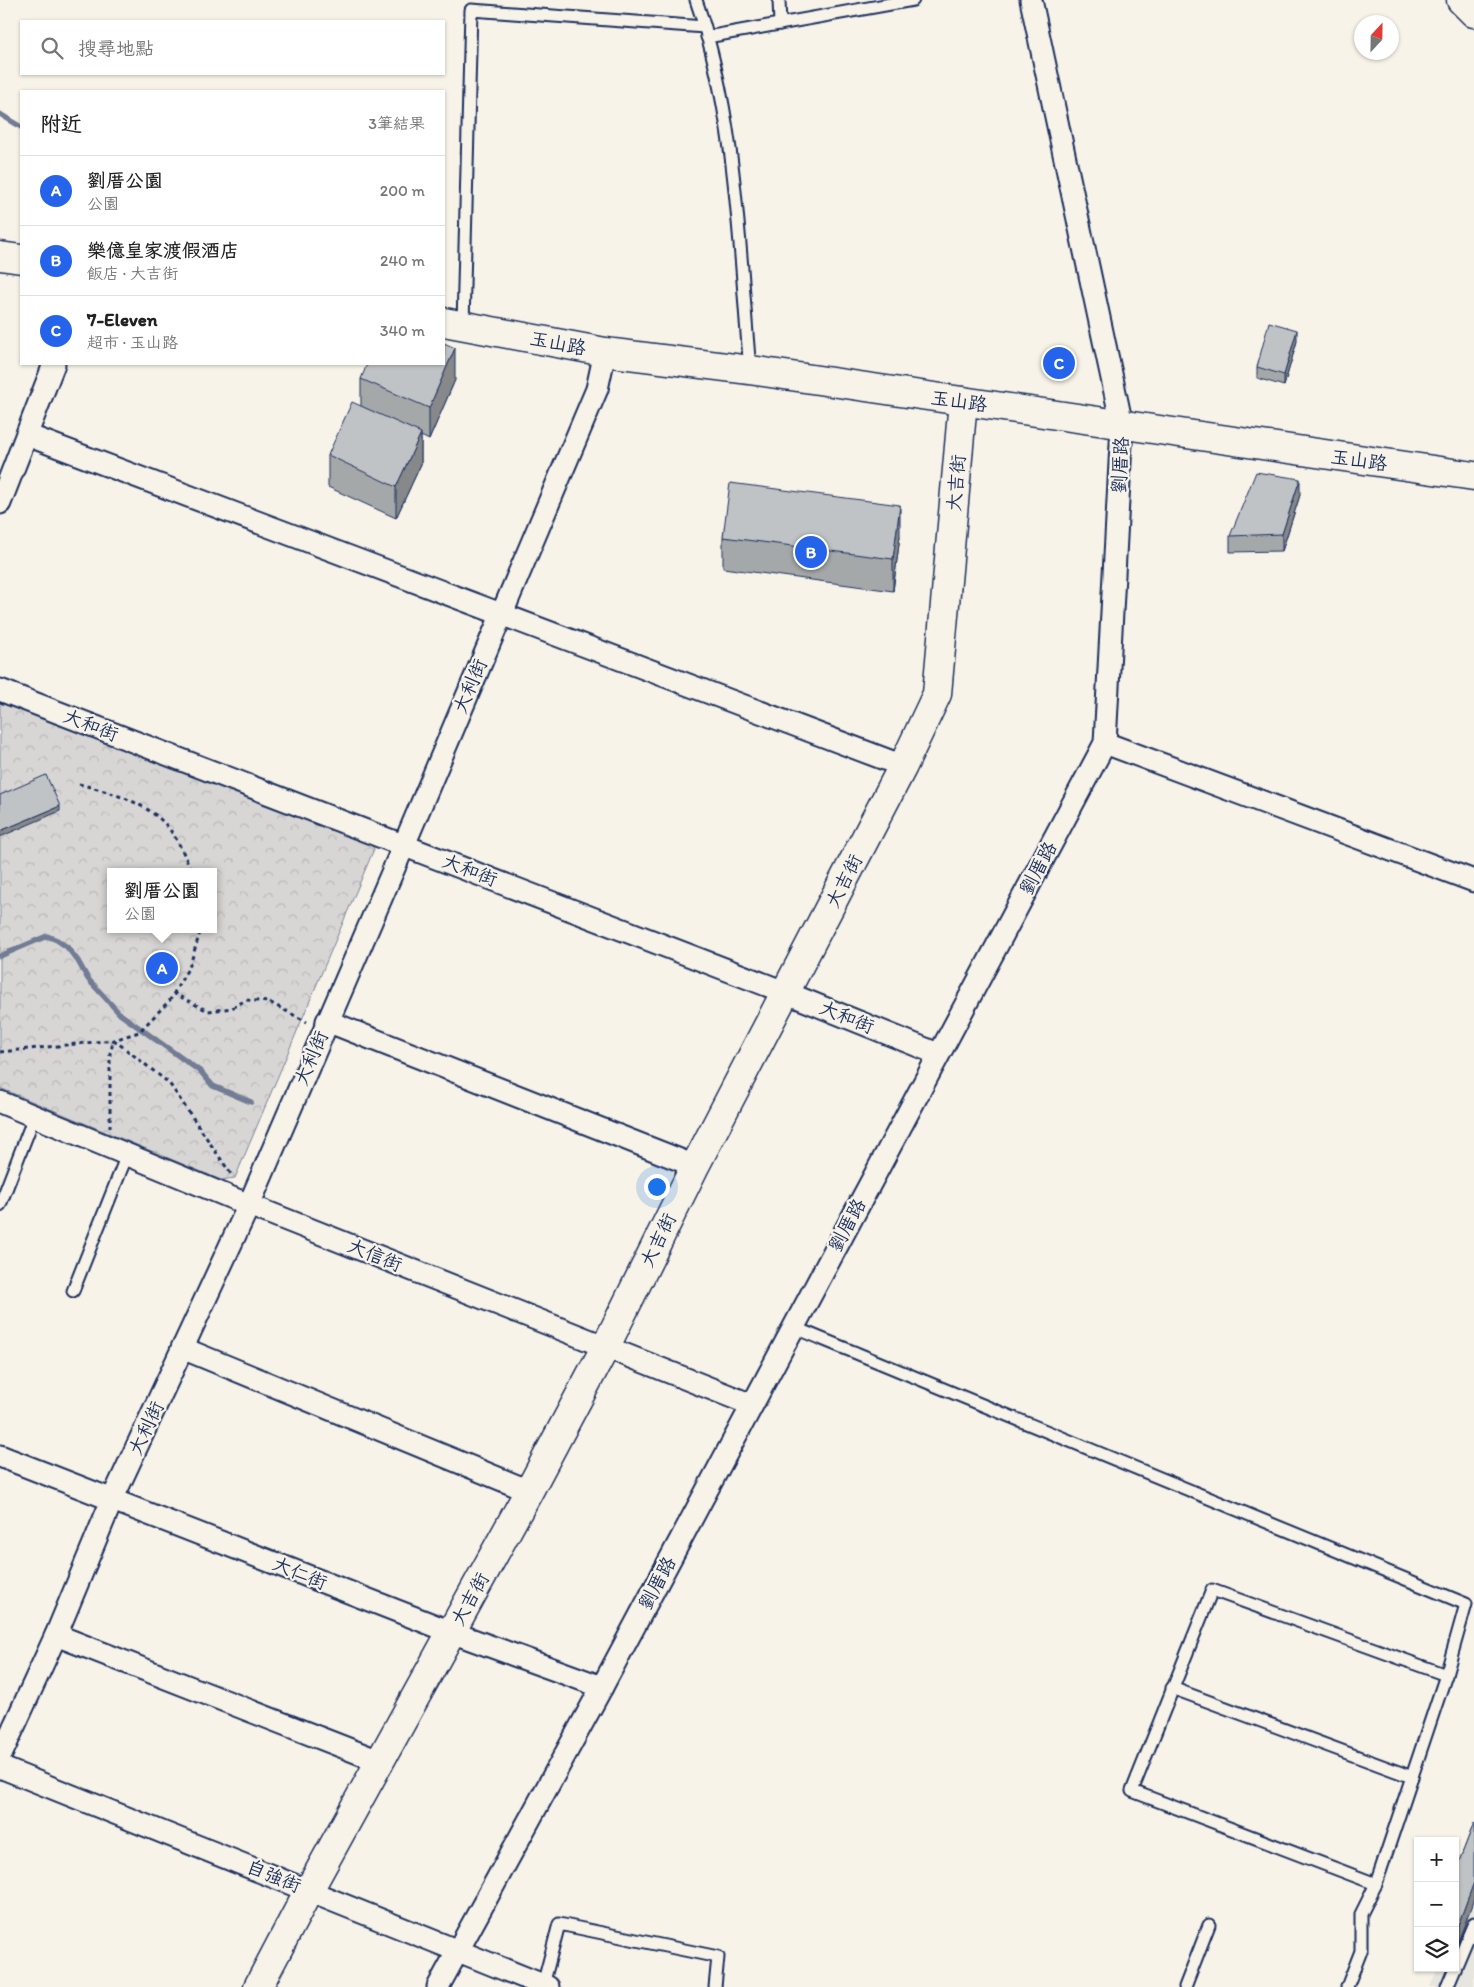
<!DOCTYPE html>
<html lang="zh-TW">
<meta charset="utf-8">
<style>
:root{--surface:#fff;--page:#f6f6f6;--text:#222;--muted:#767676;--line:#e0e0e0;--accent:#2563eb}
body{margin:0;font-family:Itim,"LXGW WenKai TC",sans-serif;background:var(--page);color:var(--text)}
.controls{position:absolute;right:15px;bottom:15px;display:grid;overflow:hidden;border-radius:0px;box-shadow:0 1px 4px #0004}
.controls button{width:45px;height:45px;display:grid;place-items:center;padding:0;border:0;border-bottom:1px solid var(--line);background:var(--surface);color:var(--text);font:25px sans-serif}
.compass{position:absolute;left:1354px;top:15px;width:45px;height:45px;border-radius:50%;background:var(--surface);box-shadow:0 1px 4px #0004;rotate:22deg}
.you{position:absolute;left:656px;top:1186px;width:18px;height:18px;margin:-12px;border:4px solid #fff;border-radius:50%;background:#1a73e8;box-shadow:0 0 0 8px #1a73e833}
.badge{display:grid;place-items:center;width:32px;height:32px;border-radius:50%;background:var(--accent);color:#fff;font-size:16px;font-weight:700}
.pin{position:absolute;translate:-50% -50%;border:2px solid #fff;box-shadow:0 1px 5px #0006}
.popup{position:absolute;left:107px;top:868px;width:110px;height:65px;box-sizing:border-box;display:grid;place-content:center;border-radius:0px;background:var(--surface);filter:drop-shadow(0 1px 4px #0005);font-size:16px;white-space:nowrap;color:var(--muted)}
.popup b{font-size:19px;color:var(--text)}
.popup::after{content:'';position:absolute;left:50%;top:100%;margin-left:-10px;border:10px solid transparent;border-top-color:var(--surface)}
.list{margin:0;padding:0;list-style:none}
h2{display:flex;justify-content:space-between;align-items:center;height:65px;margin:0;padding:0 20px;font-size:21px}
h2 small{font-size:16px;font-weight:400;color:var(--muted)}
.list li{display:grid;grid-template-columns:32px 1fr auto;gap:15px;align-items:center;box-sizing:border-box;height:70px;padding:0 20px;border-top:1px solid var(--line)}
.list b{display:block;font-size:19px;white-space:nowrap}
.list p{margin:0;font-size:16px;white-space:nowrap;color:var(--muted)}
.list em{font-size:16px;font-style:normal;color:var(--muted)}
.icon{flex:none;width:28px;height:28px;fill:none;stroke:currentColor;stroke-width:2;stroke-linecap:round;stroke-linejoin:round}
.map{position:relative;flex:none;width:1474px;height:1987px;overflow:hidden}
.search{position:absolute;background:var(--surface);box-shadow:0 1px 4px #0004;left:20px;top:20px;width:425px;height:55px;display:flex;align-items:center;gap:12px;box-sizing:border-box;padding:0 18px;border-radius:0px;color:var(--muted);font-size:19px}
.panel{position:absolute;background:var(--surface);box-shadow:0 1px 4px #0004;left:20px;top:90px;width:425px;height:275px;border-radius:0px}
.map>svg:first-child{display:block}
.built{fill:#e6e5de}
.forest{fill:url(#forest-crowns);stroke:#798299;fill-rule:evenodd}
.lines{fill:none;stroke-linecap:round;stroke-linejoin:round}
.stream{stroke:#727c95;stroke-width:5.5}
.lane-casing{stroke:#1b2f5e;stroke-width:15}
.street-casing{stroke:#1b2f5e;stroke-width:25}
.secondary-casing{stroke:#1b2f5e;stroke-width:31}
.path{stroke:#1b2f5e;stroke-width:3;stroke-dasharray:4 4;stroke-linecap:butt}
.lane{stroke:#f7f3e8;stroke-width:11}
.street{stroke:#f7f3e8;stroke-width:21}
.secondary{stroke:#f7f3e8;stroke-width:28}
.wall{fill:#a5a8a9;stroke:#1b2f5e}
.shaded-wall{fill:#86888a;stroke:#1b2f5e}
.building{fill:#c0c3c5;stroke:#1b2f5e}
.labels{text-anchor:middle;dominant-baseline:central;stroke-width:4.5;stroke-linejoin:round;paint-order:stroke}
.street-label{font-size:19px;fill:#1b2f5e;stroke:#f7f3e8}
</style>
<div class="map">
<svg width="1474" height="1987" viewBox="0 0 1474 1987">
<defs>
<pattern id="forest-crowns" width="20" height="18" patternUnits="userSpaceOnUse" patternTransform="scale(1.25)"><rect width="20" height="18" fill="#d7d6d4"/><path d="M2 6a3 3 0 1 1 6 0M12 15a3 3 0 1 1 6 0" fill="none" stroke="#b8b8b8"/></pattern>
</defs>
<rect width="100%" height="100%" fill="#f7f3e8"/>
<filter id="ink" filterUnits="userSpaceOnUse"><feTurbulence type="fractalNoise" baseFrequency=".02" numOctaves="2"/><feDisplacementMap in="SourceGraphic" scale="10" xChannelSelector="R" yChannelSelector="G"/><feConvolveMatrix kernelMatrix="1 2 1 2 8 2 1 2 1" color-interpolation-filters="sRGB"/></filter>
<g filter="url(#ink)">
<path class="built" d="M1474,1834V1987H1430L1438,1968H1455V1884Z"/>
<path class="forest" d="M0,690L367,834L374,849L235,1178L221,1180L0,1088ZM111,872H213V929H111Z"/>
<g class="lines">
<g class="stream">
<path d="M0,114L21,127"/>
<path d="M0,956L47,936L57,940L67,947L78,961L88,979L120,1014L201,1072L213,1086L251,1102"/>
</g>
<defs>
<g id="lane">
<path d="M696,0C737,118 739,247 750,370"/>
<path d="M779,0L780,24"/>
<path d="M707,37L913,0"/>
<path d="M463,325L471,10L705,27"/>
<path d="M0,1205L34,1117"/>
<path d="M73,1291L127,1155"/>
<path d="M793,1327L1466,1604L1446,1675L1376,1884L1361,1914V1951L1347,1987"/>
<path d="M1172,1688L1412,1777"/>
<path d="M1376,1884L1132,1791L1212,1590L1446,1675"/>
<path d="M1455,1968L1474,1923"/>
<path d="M543,1985L559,1924L718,1957L715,1987"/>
<path d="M1185,1987L1209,1925"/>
<path d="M1447,1987L1455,1968"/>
</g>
<g id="street">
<path d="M27,435L903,766"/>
<path d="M0,503L54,364"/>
<path d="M0,690L787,993L938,1054"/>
<path d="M1105,743L1474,881"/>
<path d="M327,1021L695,1166"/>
<path d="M0,1102L249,1205L752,1405"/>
<path d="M182,1348L529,1491"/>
<path d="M0,1456L451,1632L602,1687"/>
<path d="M56,1635L379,1761"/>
<path d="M0,1757L56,1635L112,1500L249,1205L404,845L597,389L605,352"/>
<path d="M0,1767L548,1987"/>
<path d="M438,1987L602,1687L1105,743L1122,425L1031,0"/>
</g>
<g id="secondary">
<path d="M1461,0L1474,13"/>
<path d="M0,256L21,259"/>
<path d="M444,322L605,352L750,370L1474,476"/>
<path d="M258,1987L309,1890L529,1491L606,1346L695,1166L903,766L937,694L963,401"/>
</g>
</defs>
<use href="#lane" class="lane-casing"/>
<use href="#street" class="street-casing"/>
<use href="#secondary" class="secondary-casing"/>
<g class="path">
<path d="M79,784C106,791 139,800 160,819C175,832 184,854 192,872"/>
<path d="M173,993L208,1011L232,1008L246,1000L269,1002L307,1022"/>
<path d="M0,1052L114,1040L139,1032L170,1000L190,965L201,929"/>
<path d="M110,1128V1053L114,1040L169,1083L233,1177"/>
</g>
<use href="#lane" class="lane"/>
<use href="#street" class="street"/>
<use href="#secondary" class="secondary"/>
</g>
<g class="wall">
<path d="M1297,341L1284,386L1257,378V367Z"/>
<path d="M361,379L455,380L429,440L421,436V464L396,518L328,487V455L361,406Z"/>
<path d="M1300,495L1282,551L1230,552V536Z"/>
<path d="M900,536L893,591L723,568V537Z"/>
<path d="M1474,1823L1458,1942L1455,1941V1872Z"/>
</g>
<g class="shaded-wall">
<path d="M1297,330V341L1284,386V375Z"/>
<path d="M455,348V380L429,440V408Z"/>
<path d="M421,433V464L396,518V487Z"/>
<path d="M1300,479V495L1282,551V534Z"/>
<path d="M900,505V536L893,591V559Z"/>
<path d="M60,806V811L0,837V831Z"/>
<path d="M1474,1882V1899L1458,1942V1925Z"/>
</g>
<g class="building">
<path d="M1269,322L1297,330L1284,375L1257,367Z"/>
<path d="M444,343L455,348L429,408L361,379L367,364H444Z"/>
<path d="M352,402L421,433L396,487L328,455Z"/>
<path d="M1256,472L1300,479L1282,534L1230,536Z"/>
<path d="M730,483L900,505L893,559L723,537Z"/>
<path d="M46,775L60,806L0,831V795Z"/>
<path d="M1474,1823V1882L1458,1925L1455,1924V1872Z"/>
</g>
</g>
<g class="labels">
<g class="street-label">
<text transform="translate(558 343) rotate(11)">玉山路</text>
<text transform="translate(959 401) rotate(8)">玉山路</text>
<text transform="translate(1359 460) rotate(8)">玉山路</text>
<text transform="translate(1120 465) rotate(-87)">劉厝路</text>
<text transform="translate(956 483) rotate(-85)">大吉街</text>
<text transform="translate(470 686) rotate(-67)">大利街</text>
<text transform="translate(91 725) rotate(21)">大和街</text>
<text transform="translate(1038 868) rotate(-62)">劉厝路</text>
<text transform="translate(470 870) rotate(21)">大和街</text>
<text transform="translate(844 881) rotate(-63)">大吉街</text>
<text transform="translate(847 1017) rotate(22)">大和街</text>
<text transform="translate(311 1058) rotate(-67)">大利街</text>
<text transform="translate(847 1225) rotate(-62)">劉厝路</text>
<text transform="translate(658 1240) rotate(-64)">大吉街</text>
<text transform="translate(375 1255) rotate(22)">大信街</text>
<text transform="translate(146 1428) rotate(-65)">大利街</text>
<text transform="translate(300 1573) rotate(22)">大仁街</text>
<text transform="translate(657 1583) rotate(-62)">劉厝路</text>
<text transform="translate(470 1599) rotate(-61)">大吉街</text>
<text transform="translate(274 1876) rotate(22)">自強街</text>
</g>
</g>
</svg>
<div class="controls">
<button>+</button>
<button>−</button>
<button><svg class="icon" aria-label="layers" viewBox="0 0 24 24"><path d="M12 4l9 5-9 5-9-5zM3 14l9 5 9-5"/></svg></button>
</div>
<svg class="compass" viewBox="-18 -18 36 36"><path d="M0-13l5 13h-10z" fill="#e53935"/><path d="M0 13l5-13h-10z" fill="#767676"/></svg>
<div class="you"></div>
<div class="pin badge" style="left:162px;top:968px">A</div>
<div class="popup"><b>劉厝公園</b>公園</div>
<div class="pin badge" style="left:811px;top:552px">B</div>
<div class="pin badge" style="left:1059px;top:363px">C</div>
<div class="search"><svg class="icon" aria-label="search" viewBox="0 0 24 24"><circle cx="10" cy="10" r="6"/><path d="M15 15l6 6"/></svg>搜尋地點</div>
<section class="panel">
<h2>附近<small>3筆結果</small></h2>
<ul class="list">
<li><span class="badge">A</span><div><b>劉厝公園</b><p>公園</p></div><em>200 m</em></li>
<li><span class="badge">B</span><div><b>樂億皇家渡假酒店</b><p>飯店 · 大吉街</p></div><em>240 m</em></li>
<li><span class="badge">C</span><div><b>7-Eleven</b><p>超市 · 玉山路</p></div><em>340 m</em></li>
</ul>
</section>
</div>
